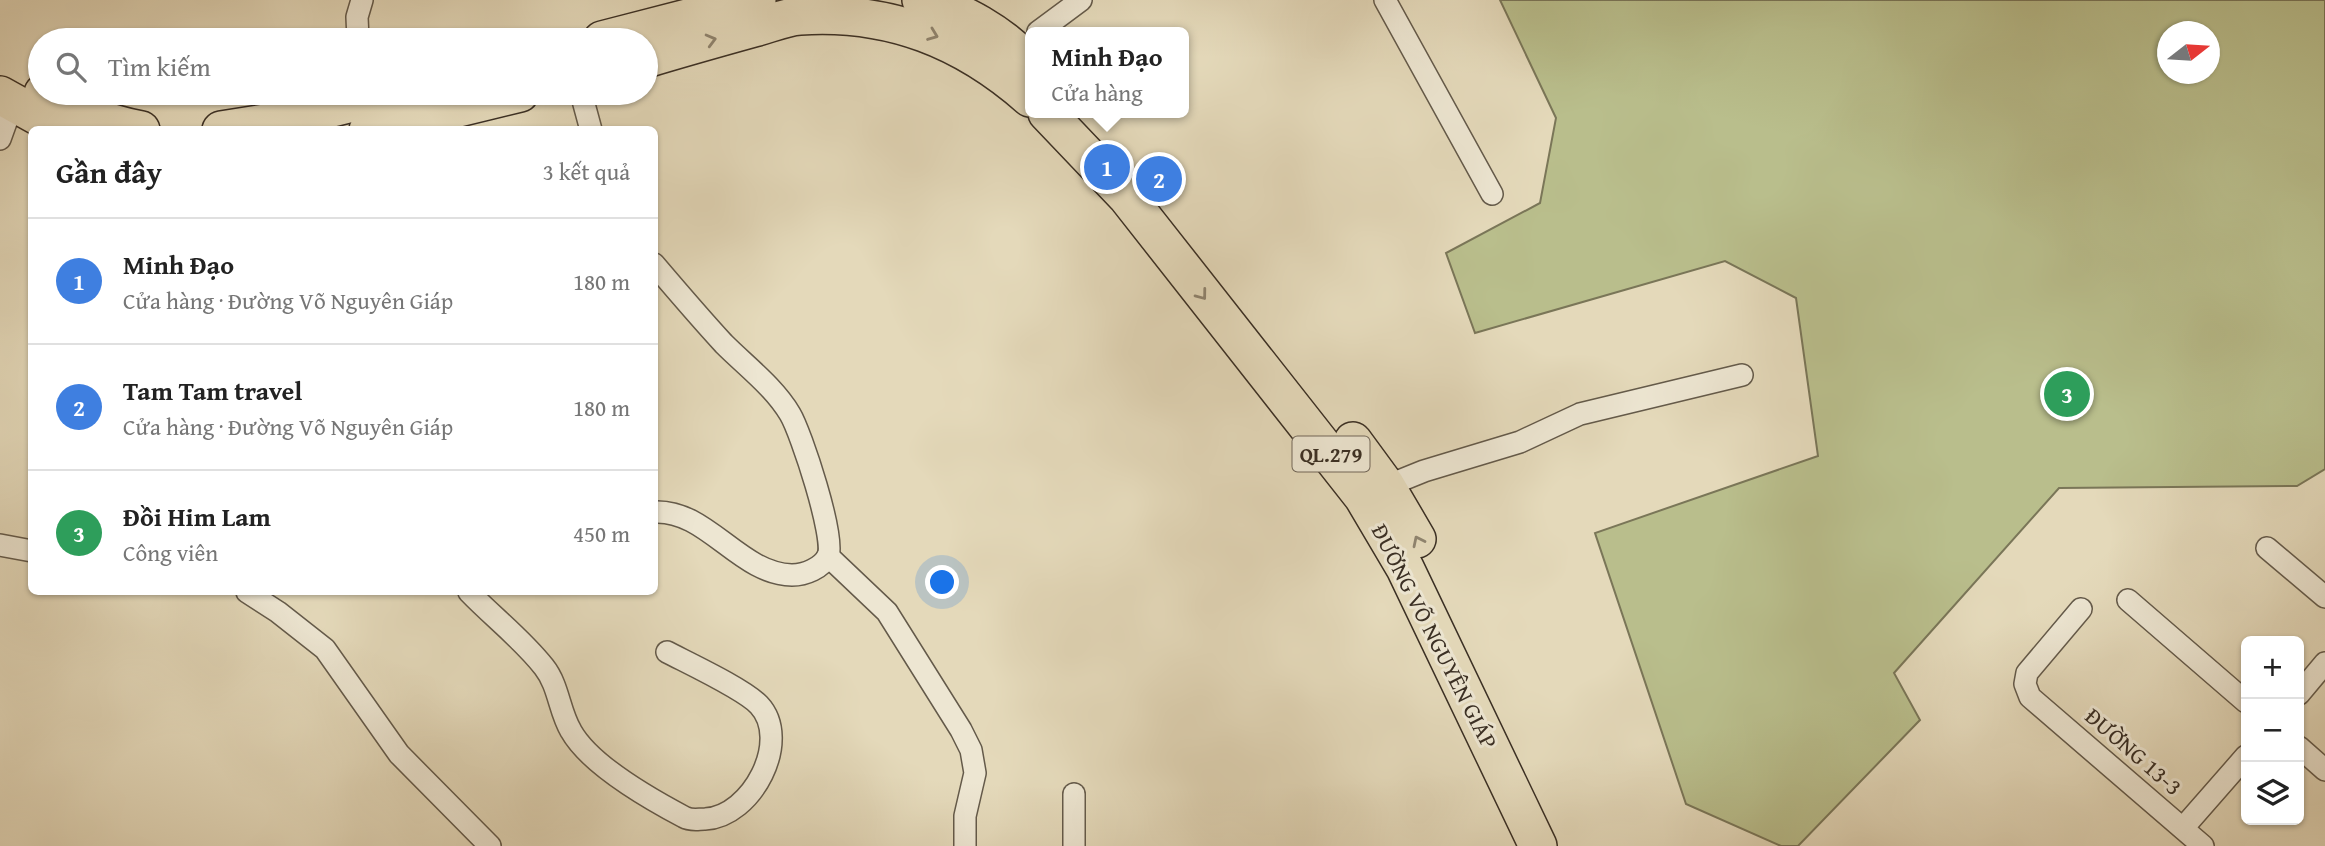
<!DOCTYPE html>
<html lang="vi">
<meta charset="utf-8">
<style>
:root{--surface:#fff;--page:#f2f2f2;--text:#222;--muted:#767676;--line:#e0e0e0;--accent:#0f766e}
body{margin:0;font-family:"Gentium Book Plus",serif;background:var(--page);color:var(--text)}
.controls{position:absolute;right:21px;bottom:21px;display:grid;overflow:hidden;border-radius:10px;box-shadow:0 2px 5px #0004}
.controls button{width:63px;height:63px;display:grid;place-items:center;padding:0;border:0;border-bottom:2px solid var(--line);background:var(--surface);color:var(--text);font:35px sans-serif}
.compass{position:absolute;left:2157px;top:21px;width:63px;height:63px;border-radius:50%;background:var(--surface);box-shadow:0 2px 5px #0004;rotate:73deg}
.you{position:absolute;left:943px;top:583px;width:24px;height:24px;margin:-18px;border:5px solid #fff;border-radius:50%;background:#1a73e8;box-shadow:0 0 0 10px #1a73e833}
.badge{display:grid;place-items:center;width:46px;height:46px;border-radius:50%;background:var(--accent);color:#fff;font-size:23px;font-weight:700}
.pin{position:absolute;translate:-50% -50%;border:4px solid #fff;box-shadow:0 2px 7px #0006}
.popup{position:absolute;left:1025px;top:27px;width:164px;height:91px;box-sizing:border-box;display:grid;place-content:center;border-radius:10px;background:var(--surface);filter:drop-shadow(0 2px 5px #0005);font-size:23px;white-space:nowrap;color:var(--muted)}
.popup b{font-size:26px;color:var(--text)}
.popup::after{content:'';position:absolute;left:50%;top:100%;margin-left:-14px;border:14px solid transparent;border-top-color:var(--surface)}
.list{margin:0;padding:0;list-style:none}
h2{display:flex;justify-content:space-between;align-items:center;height:91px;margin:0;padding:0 28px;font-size:30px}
h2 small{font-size:23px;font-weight:400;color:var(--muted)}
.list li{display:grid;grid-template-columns:46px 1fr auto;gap:21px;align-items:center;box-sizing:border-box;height:126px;padding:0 28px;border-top:2px solid var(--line)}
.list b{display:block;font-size:26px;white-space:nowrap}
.list p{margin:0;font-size:23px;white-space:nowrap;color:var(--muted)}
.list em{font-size:23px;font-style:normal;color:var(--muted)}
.icon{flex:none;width:38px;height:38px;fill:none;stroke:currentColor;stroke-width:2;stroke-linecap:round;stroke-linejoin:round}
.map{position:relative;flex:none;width:2325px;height:846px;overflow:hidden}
.search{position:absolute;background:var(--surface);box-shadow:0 2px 5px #0004;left:28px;top:28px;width:630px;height:77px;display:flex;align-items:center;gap:18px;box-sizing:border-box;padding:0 24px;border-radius:38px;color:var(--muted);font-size:26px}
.panel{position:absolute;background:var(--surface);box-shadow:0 2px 5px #0004;left:28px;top:126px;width:630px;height:469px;border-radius:10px}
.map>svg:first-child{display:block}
.green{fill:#b9be8c;stroke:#7a7658;stroke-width:2;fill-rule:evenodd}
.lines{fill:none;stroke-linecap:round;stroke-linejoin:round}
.street-casing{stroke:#645a4a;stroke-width:24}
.highway-casing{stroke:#3a2f24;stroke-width:40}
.street{stroke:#ede6d2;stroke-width:21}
.highway{stroke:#e4d9ba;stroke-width:37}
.oneway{stroke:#8f846f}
.labels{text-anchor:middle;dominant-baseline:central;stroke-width:6;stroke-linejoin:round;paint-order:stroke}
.shield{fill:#ede6d2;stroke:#706658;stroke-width:2}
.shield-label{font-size:21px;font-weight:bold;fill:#3a2f24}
.street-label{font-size:23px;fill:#3a2f24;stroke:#ede6d2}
</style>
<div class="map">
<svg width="2325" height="846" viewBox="0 0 2325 846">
<rect width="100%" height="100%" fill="#e4d9ba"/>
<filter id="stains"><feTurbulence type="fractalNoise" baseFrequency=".00286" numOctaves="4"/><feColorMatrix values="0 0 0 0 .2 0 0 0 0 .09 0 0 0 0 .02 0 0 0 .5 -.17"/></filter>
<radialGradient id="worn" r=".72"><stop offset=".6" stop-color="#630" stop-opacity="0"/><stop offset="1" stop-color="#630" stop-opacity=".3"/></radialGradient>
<path class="green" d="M1500,0H2325V469L2297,486L2059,488L1894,673L1920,720L1798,846H1781L1686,804L1595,533L1818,456L1796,298L1725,261L1475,333L1446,253L1540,203L1556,118ZM2168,32H2210V74H2168Z"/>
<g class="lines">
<defs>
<g id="street">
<path d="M1385,0L1492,194"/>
<path d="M1038,32L1081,0"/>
<path d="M358,40L357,17L362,0"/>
<path d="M581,93L591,130"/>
<path d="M0,139L13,103L19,97"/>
<path d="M654,264C677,291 700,318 724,344C746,366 774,387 790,414C801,432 836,539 828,556C822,568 805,575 792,575C739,574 707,509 654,512"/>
<path d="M1377,490L1424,471L1520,442L1580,414L1742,375"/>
<path d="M0,545L32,551"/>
<path d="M2267,548L2325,597"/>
<path d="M828,556L887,612L961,730L971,750L975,773L965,816V846"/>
<path d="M247,592L278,612L325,649L399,754L490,846"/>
<path d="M469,592C493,617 522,639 544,667C559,686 559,711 571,731C590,765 650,799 684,817C691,821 698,819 705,819C752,817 792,740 759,705C744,689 688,663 667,652"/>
<path d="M2128,600L2246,702"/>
<path d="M2081,609L2027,673L2025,684L2030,697L2203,846"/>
<path d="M2299,694L2325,663"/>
<path d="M2299,747L2325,770"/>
<path d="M1074,794V846"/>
<path d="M2183,828L2246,756"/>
</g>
<g id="highway">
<path d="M921,0C961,10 1002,34 1030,64"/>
<path d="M602,40L757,0"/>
<path d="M646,59C682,48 718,38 754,28C769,24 785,17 800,16C890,10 964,40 1030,98"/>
<path d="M43,93C75,111 105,123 141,130"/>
<path d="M0,95L63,130"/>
<path d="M1047,113L1127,197L1363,497L1405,568L1538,846"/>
<path d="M221,130L284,120L392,93"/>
<path d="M368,130L520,93"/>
<path d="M1353,441L1386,486L1417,539"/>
</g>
</defs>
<use href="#street" class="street-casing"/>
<use href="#highway" class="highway-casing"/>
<use href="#street" class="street"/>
<use href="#highway" class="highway"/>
</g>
<defs><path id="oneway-chevron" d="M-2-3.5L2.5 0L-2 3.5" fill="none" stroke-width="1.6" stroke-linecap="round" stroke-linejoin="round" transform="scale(1.75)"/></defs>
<g class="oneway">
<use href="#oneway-chevron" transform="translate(933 35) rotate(21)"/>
<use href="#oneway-chevron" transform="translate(711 40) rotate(-15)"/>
<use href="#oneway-chevron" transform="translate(1202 295) rotate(53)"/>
<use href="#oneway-chevron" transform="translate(1418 541) rotate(-116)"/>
</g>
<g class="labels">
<rect class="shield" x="1292.5" y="436.5" width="77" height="35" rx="5"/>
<g class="shield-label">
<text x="1331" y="454">QL.279</text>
</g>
<g class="street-label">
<text transform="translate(1435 636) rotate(63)">ĐƯỜNG VÕ NGUYÊN GIÁP</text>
<text transform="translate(2134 751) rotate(41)">ĐƯỜNG 13-3</text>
</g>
</g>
<rect width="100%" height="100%" filter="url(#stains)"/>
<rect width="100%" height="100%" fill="url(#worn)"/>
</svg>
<div class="controls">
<button>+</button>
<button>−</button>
<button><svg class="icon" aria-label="layers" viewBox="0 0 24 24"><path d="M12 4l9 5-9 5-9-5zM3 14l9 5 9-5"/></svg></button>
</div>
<svg class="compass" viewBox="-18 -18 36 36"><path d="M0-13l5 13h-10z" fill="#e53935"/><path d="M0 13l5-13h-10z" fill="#767676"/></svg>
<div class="you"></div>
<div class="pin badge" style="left:1107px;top:167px;background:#3f7fe0">1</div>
<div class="popup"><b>Minh Đạo</b>Cửa hàng</div>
<div class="pin badge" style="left:1159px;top:179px;background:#3f7fe0">2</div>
<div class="pin badge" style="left:2067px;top:394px;background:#2e9e5b">3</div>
<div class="search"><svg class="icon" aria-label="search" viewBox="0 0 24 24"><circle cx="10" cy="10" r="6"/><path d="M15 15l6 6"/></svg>Tìm kiếm</div>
<section class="panel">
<h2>Gần đây<small>3 kết quả</small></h2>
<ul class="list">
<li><span class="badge" style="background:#3f7fe0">1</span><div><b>Minh Đạo</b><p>Cửa hàng · Đường Võ Nguyên Giáp</p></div><em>180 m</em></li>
<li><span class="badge" style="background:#3f7fe0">2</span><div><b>Tam Tam travel</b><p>Cửa hàng · Đường Võ Nguyên Giáp</p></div><em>180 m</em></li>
<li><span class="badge" style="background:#2e9e5b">3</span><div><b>Đồi Him Lam</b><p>Công viên</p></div><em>450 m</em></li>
</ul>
</section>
</div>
